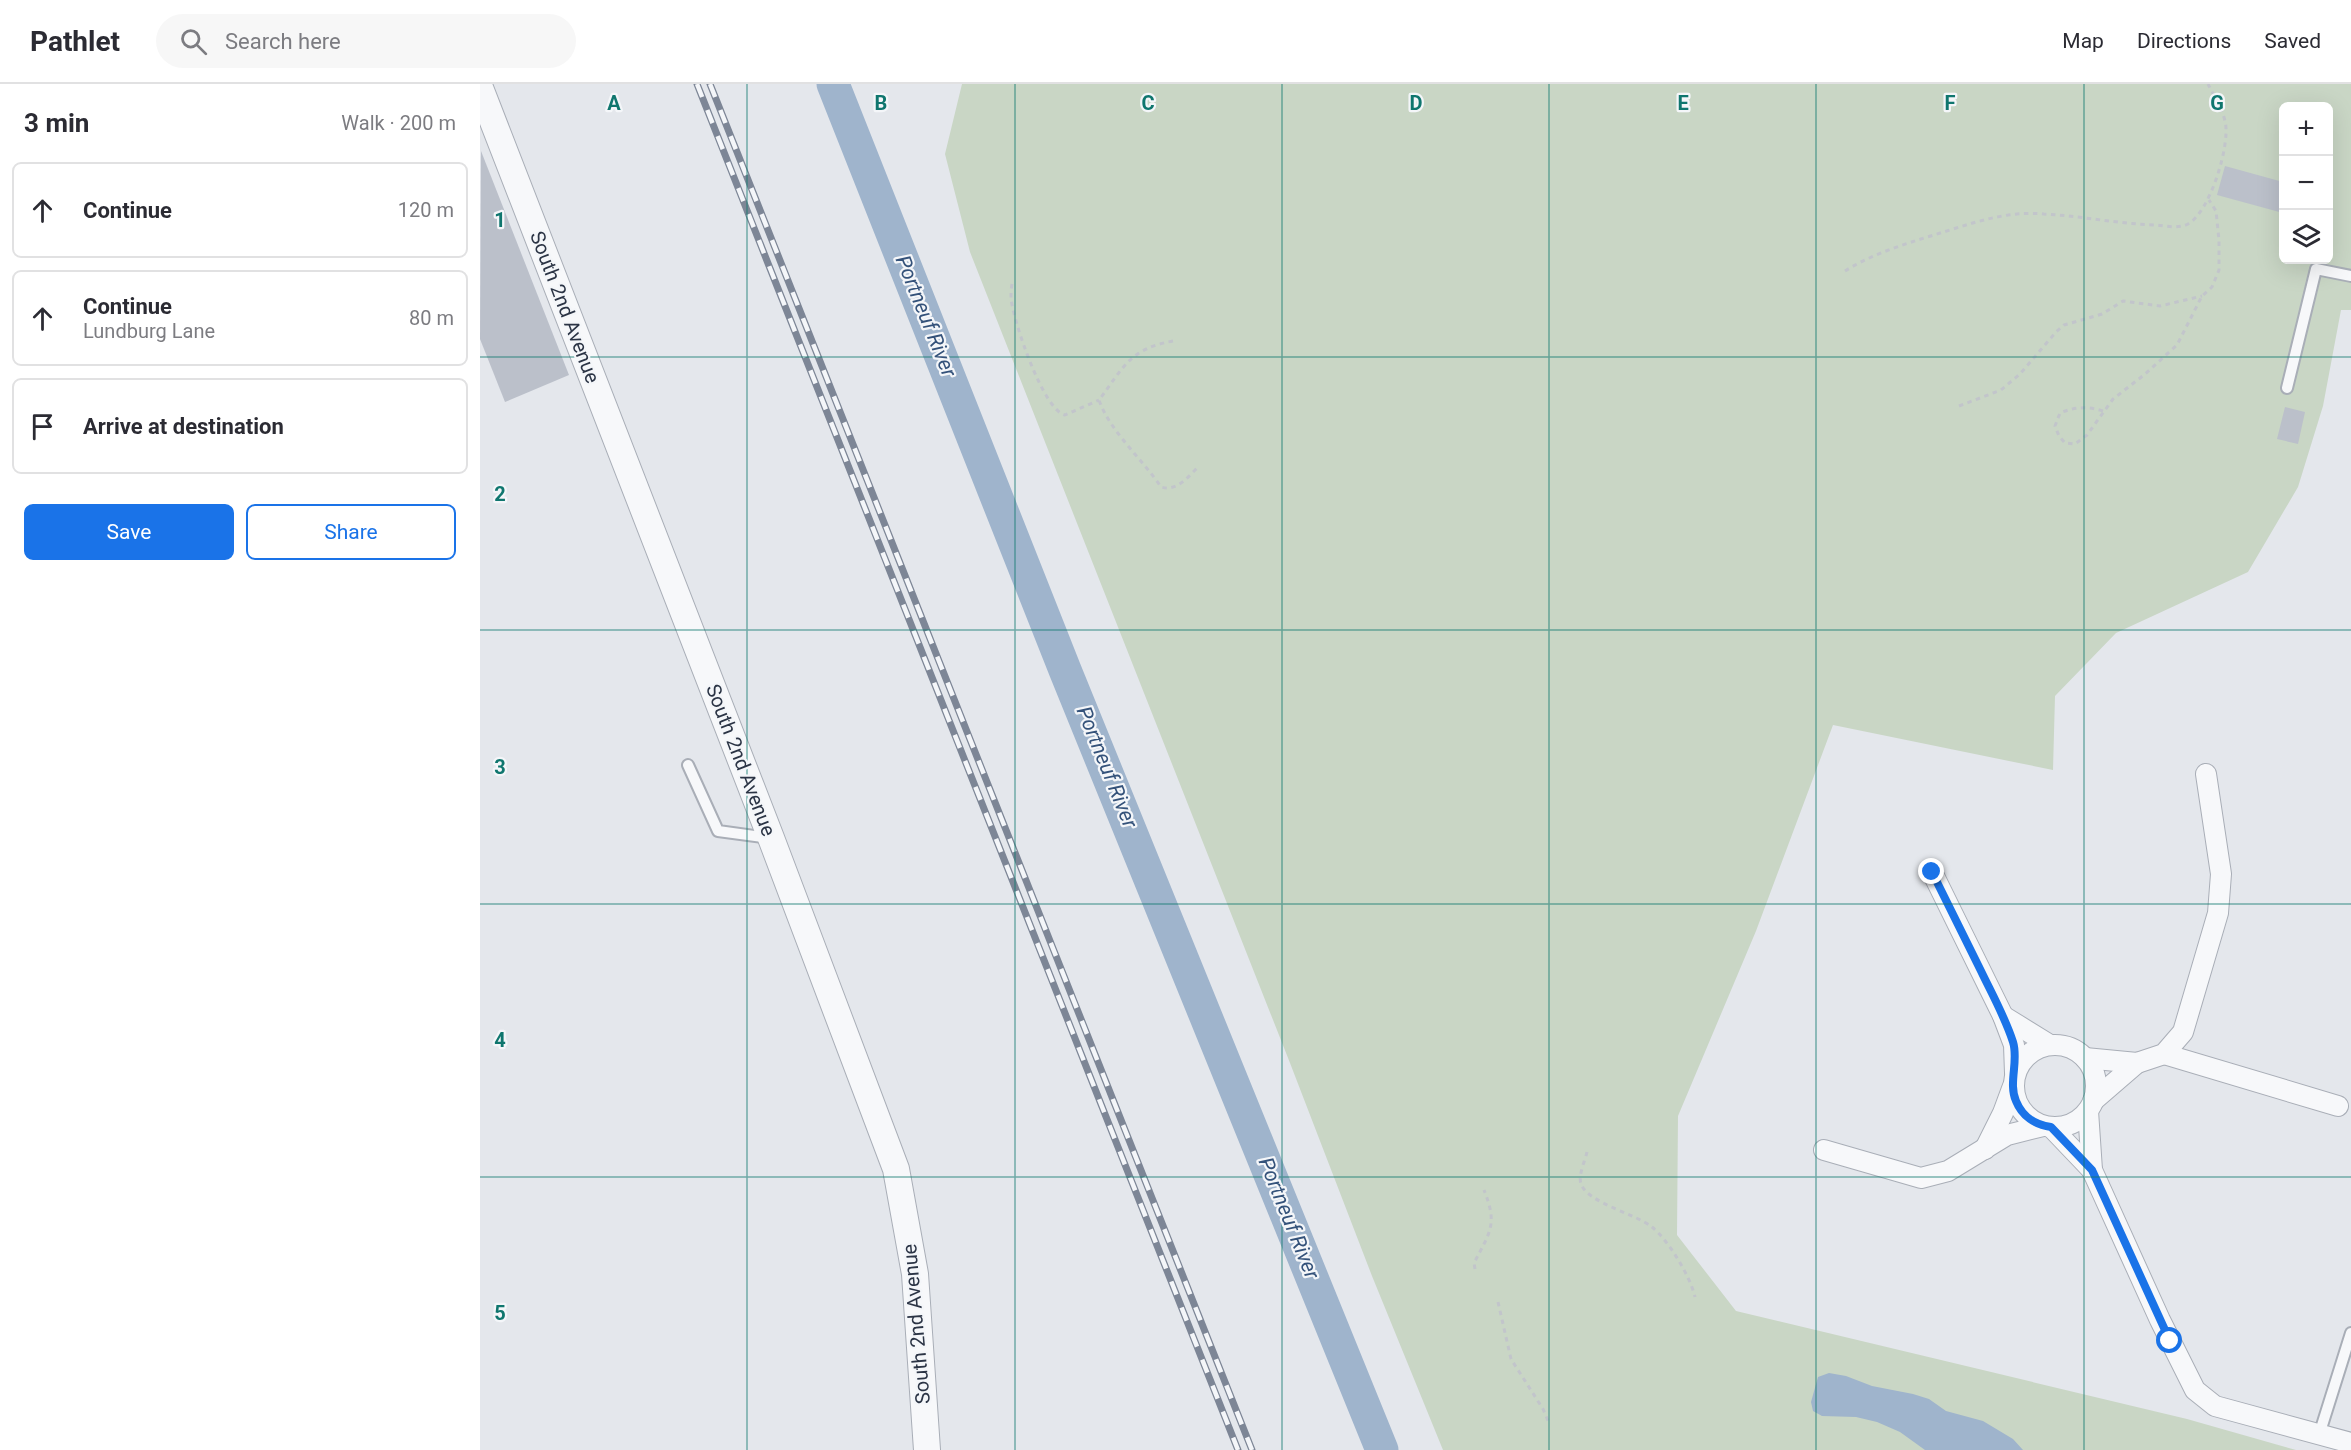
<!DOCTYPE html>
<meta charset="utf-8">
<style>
:root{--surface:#fff;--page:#f7f7f7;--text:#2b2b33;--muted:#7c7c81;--line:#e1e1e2;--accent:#1a73e8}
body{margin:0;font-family:Roboto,sans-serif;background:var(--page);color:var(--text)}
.controls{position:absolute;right:18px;top:18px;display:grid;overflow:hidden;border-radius:9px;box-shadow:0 6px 24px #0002}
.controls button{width:54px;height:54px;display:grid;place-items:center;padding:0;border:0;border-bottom:2px solid var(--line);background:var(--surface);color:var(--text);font:30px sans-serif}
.stop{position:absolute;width:18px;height:18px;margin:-14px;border:4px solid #1a73e8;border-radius:50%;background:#fff}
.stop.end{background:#1a73e8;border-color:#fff;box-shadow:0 2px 6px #0008}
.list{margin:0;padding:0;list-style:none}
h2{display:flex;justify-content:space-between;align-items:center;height:78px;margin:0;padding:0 24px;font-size:26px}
h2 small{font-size:20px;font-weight:400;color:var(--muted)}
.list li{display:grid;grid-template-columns:39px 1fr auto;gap:18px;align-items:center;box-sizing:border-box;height:96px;margin:0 12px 12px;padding:0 12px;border:2px solid var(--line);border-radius:9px}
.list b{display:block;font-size:22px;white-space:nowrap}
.list p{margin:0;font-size:20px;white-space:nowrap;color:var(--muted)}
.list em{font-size:20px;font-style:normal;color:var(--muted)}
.actions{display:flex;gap:12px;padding:18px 24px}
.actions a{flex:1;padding:14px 0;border:2px solid var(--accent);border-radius:9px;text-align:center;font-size:21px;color:var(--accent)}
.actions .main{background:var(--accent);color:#fff}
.icon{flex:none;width:33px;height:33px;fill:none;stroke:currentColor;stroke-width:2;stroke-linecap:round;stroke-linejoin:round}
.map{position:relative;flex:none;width:1871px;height:1366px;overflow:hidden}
header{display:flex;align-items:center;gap:36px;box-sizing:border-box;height:84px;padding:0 30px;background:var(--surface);border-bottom:2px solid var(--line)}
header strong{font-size:28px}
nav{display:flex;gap:33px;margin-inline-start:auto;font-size:21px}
.search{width:420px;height:54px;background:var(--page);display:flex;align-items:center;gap:15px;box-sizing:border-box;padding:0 21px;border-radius:33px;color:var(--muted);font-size:22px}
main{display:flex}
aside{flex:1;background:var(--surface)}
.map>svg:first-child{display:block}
.green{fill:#c9d6c5;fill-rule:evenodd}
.water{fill:#9fb4cc}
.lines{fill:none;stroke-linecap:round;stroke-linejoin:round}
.river{stroke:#9fb4cc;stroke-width:33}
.building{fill:#bbc0ca}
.service-casing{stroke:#a9aeb7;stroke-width:14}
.minor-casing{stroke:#a9aeb7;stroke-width:22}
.tertiary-casing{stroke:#a9aeb7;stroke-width:28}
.path{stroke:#c2c5cb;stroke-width:3;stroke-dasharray:4.5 4.5;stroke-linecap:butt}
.service{stroke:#f7f8fa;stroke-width:10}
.minor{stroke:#f7f8fa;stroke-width:20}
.tertiary{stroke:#f7f8fa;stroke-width:26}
.rail-casing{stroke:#7d8696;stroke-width:7}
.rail{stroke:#f4f6f9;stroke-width:4.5;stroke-dasharray:14;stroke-linecap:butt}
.route{stroke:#1a73e8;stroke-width:8}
.grid{fill:none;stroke:#0f766e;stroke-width:1.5;stroke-opacity:0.55}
.labels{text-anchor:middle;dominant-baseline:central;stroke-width:4.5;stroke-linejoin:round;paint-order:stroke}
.street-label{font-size:20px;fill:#2b3445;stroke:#f4f6f9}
.water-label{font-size:21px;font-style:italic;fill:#34527a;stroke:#f4f6f9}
.grid-label{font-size:20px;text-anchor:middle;font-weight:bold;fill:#0f766e;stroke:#f4f6f9;stroke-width:4.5;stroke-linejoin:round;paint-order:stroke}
</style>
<header>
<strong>Pathlet</strong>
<div class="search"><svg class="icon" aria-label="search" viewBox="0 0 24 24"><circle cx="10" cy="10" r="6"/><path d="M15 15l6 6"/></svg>Search here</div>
<nav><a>Map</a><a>Directions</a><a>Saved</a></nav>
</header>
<main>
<aside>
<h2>3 min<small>Walk · 200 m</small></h2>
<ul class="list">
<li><svg class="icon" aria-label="ahead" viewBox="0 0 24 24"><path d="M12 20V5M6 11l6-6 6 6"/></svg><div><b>Continue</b></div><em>120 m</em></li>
<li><svg class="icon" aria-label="ahead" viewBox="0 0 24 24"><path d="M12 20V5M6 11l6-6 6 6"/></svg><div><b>Continue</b><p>Lundburg Lane</p></div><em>80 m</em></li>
<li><svg class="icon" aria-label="arrive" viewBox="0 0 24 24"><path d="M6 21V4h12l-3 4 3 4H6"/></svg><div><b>Arrive at destination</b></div></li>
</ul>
<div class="actions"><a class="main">Save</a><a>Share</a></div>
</aside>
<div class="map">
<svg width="1871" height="1366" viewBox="0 0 1871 1366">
<rect width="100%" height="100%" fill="#e4e7ec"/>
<path class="green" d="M482,0H1871V226H1861L1843,322L1818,403L1768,488L1636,549L1575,612L1573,686L1353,641L1276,847L1198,1032L1197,1151L1256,1227L1707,1335L1816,1366H963L892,1192L810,979L490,168L465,70ZM1804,22H1848V176H1804Z"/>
<path class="water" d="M1349,1289L1366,1292L1392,1302L1433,1310L1449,1315L1466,1327L1503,1337L1533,1355L1543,1366H1445L1420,1348L1397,1338L1376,1333L1342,1332L1333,1327L1331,1318L1338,1293Z"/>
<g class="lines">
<path class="river" d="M353,0L585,586L902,1366"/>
</g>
<g class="building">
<path d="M1,67L89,291L25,318L0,255Z"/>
<path d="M1745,82L1803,98V129L1737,111Z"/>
<path d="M1805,323L1825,328L1818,360L1797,355Z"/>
</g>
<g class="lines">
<defs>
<g id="service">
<path d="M1807,304L1836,185L1871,192"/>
<path d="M208,681L238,747L290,754"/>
<path d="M1839,1351L1871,1249"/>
</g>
<g id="minor">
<path d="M1452,788L1523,932L1534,961L1535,989"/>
<path d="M1523,932L1570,961"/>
<circle cx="1575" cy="1002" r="41"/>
<path d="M1684,970L1858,1022"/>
<path d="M1605,974L1657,979L1684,970L1703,948L1738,829L1741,790L1726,690"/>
<path d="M1613,1017L1657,979"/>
<path d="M1608,1027L1612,1086L1680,1236L1715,1306L1735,1322L1871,1359"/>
<path d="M1571,1043L1612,1086"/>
<path d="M1505,1065L1523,1029L1533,1002"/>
<path d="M1344,1066L1441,1094L1468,1087L1527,1051L1563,1042"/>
</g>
<path id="tertiary" d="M0,4L291,754L416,1085L435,1190L447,1366"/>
</defs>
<use href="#service" class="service-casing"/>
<use href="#minor" class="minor-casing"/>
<use href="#tertiary" class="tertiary-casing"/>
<g class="path">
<path d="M1365,187C1397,167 1435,157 1470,146C1502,136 1530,127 1564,130C1602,132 1638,140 1677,141C1687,142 1698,145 1708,140C1730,128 1751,60 1745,37C1742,24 1734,12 1728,0"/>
<path d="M532,200C531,205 531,210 531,214C533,236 563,326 585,331L619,316"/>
<path d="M693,257C649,265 644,283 619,316C629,346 663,376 681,403C697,408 709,392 719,382"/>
<path d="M1479,322L1521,306L1540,290L1576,248L1584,241L1622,230L1643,217L1680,222L1722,212"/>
<path d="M1623,327C1608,322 1594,323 1580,329L1575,342L1579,352L1585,359L1595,360L1607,351L1633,315L1664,291L1697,261L1722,212L1732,203L1739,186V156L1736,127L1729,116"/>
<path d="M1107,1068C1105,1077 1098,1091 1101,1100C1108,1119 1156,1130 1172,1143C1189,1157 1210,1192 1215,1213"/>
<path d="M995,1185L994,1179C1010,1148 1018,1141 1004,1106"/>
<path d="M1018,1218L1031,1275L1063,1325L1069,1339"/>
</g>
<use href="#service" class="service"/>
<use href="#minor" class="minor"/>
<use href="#tertiary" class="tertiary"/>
<defs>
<g id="rail">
<path d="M217,0L758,1366"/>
<path d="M230,0L772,1366"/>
</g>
</defs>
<use href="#rail" class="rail-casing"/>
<use href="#rail" class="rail"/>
</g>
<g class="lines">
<path class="route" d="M1452,788C1468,821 1485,854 1501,887C1512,910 1525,933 1533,958C1539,977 1528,999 1536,1017C1542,1032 1555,1041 1571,1043L1612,1086L1690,1257"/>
</g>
<path class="grid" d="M267,0V1366M535,0V1366M802,0V1366M1069,0V1366M1336,0V1366M1604,0V1366M0,273H1871M0,546H1871M0,820H1871M0,1093H1871"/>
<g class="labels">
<g class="street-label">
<text transform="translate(85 223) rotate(69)">South 2nd Avenue</text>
<text transform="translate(261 676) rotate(69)">South 2nd Avenue</text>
<text transform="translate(436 1240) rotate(-95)">South 2nd Avenue</text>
</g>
<g class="water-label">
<text transform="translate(446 232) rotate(68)">Portneuf River</text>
<text transform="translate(627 683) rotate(68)">Portneuf River</text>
<text transform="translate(809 1134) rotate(68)">Portneuf River</text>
</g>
</g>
<g class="grid-label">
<text x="134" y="26">A</text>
<text x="401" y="26">B</text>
<text x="668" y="26">C</text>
<text x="936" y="26">D</text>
<text x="1203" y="26">E</text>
<text x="1470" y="26">F</text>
<text x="1737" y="26">G</text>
<text x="20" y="143">1</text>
<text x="20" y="417">2</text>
<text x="20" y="690">3</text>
<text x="20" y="963">4</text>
<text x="20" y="1236">5</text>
</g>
</svg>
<div class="controls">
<button>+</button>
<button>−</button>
<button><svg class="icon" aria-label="layers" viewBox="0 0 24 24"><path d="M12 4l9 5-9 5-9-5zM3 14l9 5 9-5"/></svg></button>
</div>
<div class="stop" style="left:1690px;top:1257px"></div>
<div class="stop end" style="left:1452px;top:788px"></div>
</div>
</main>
